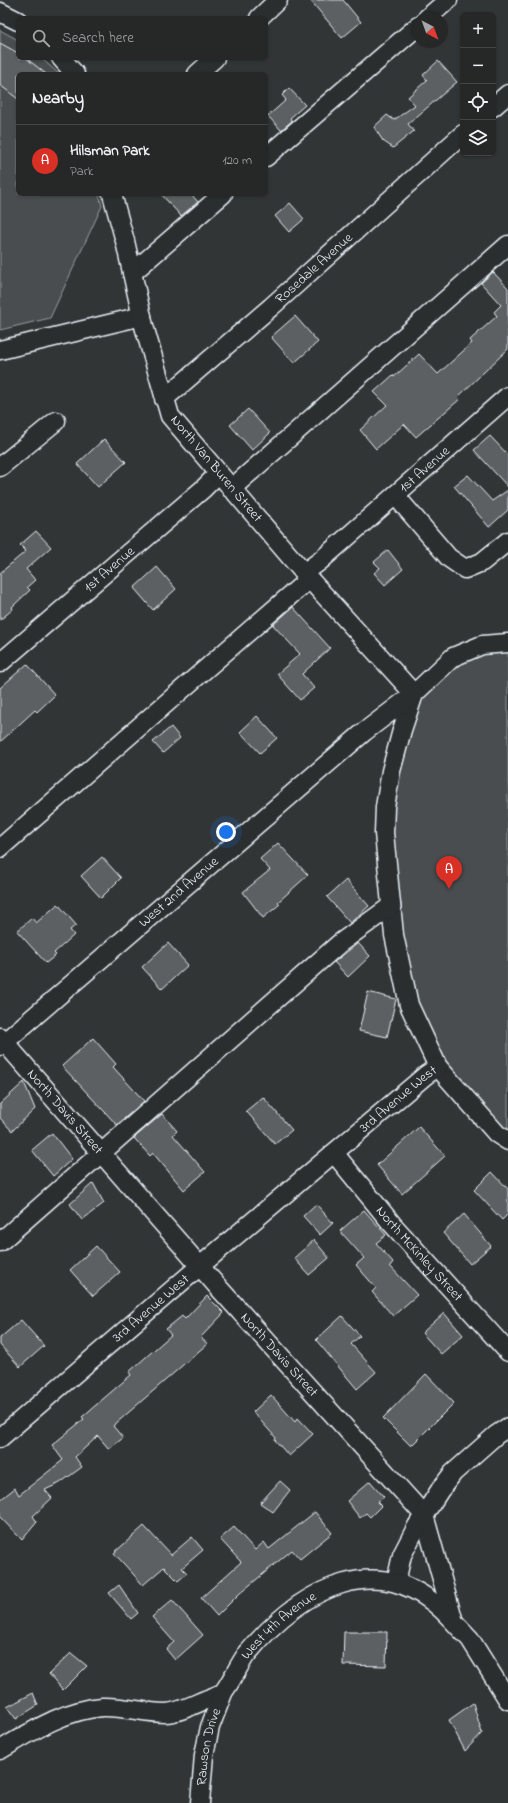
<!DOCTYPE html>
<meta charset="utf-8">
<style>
:root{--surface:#262828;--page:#2e3030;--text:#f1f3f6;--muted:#a4a6a8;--line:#424445;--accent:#d93025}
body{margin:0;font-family:"Indie Flower",sans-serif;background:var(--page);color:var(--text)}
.controls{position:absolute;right:12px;top:12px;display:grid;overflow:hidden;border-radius:6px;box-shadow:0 1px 3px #0004}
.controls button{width:36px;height:36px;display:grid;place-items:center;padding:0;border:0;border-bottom:1px solid var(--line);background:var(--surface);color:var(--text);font:20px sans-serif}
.compass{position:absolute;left:412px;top:12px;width:36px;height:36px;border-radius:50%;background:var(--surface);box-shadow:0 1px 3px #0004;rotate:139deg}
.you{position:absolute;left:226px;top:832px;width:14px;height:14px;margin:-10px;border:3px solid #fff;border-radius:50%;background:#1a73e8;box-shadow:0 0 0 6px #1a73e833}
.badge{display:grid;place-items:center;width:26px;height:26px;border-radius:50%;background:var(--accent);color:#fff;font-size:13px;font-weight:700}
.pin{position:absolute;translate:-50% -33px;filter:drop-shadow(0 1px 2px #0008)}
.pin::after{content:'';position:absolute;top:21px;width:14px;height:12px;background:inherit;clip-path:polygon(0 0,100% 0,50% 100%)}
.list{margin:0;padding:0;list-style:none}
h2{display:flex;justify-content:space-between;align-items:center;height:52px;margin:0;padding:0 16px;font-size:17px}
h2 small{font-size:13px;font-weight:400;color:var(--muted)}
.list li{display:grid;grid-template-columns:26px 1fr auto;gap:12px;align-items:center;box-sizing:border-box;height:72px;padding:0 16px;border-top:1px solid var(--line)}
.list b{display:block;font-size:15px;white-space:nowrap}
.list p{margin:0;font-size:13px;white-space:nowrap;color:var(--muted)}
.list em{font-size:13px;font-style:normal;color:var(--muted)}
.icon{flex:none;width:22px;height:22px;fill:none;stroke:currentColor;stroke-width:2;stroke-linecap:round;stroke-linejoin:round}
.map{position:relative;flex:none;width:508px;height:1803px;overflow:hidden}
.search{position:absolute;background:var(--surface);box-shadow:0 1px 3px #0004;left:16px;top:16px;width:252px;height:44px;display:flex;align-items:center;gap:10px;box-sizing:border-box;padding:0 14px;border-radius:6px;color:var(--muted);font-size:15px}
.panel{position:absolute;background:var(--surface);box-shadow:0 1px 3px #0004;left:16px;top:72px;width:252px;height:124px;border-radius:6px}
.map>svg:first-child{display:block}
.green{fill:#494d4f;stroke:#989fa4}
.building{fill:#5c6063;stroke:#e8f1f8}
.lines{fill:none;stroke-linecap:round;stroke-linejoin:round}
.minor-casing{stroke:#e8f1f8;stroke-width:21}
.minor{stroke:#2a2d2e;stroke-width:18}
.labels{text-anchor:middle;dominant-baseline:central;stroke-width:3;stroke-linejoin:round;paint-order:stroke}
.street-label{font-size:14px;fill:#e8f1f8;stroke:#2a2d2e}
</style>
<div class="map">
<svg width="508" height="1803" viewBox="0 0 508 1803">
<rect width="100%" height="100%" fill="#323536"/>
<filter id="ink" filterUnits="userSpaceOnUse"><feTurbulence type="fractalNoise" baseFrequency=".025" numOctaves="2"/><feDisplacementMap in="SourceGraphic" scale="8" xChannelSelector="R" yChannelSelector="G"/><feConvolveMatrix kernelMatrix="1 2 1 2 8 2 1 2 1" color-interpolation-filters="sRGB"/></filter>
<g filter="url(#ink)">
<g class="green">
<path d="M0,30L18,40V58H41L59,74H18V194H99L102,206L50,318L0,330Z"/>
<path d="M508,645V1139L439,1066L410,1004L385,836L415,697L453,659Z"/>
</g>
<g class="building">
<path d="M310,0H343L361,22L342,38Z"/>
<path d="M0,43L18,53V58H26L46,74H18V99L0,85Z"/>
<path d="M438,61L457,82L408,124L414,131L393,148L383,141L374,127L387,115L394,120L415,105L408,97L427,80L423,75Z"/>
<path d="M289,88L305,105L290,118L292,121L281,130L268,116L286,100L282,95Z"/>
<path d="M161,194H191L198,202L181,216Z"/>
<path d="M290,203L304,219L289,232L275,216Z"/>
<path d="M493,272L508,288V349L458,397L460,399L416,437L404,424L376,449L360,430L387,405L374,392L393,375L394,377L419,354L438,374L472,343L470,340L497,316L494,312L501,305L481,283Z"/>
<path d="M295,316L318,342L294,363L271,337Z"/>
<path d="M248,409L270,433L252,450L230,425Z"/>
<path d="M490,436L508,455V487L474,450Z"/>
<path d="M104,439L126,462L98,487L77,464Z"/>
<path d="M468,475L492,501L508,490V510L489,527L454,486Z"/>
<path d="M36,531L51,547L26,569L35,580L27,587L30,590L12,607L13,609L0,620V573L26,551L20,545Z"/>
<path d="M388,550L403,569L385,585L374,573L380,568L374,562Z"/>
<path d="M157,567L176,589L153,610L134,588Z"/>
<path d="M293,607L330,648L302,674L314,688L300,700L277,674L300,654L273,625Z"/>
<path d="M27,664L55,695L37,712L35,710L0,742V688Z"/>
<path d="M257,716L277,738L260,753L240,732Z"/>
<path d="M171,727L180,738L163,753L153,742Z"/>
<path d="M278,843L308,875L278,902L280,904L263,918L243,892L270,870L260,859Z"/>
<path d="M102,857L121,878L101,898L81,876Z"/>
<path d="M346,880L369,906L350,923L327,897Z"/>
<path d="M58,904L76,925L70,930L74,935L54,953L56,955L46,963L17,931L32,918L36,923Z"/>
<path d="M168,943L188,965L162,989L142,967Z"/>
<path d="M358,943L370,956L348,977L334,962Z"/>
<path d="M368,992L396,999L387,1037L359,1031Z"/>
<path d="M93,1038L116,1064L113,1067L144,1101L117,1125L62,1066Z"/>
<path d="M24,1082L35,1109L12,1131L0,1118V1104Z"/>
<path d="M263,1097L292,1130L275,1144L246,1111Z"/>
<path d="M162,1114L177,1131L173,1135L205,1172L184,1190L153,1153L150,1156L134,1138Z"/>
<path d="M419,1127L445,1156L402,1194L377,1165Z"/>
<path d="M52,1133L72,1159L53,1176L32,1150Z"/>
<path d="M492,1172L508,1189V1214L502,1220L474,1190Z"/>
<path d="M93,1183L104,1203L82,1220L70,1204Z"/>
<path d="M316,1204L333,1223L320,1235L303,1216Z"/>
<path d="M364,1210L386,1235L376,1243L393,1262L390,1266L417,1295L393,1316L372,1292L376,1288L356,1265L364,1258L340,1231Z"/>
<path d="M464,1214L491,1246L470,1264L443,1233Z"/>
<path d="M314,1240L329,1258L309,1275L294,1258Z"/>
<path d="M96,1246L120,1272L93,1296L70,1270Z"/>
<path d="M207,1296L224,1313L201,1337L207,1344L113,1426L123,1438L109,1449L98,1436L75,1457L82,1467L60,1483L45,1490L52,1498L33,1516L37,1522L22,1540L0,1517V1500L15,1488L19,1495L63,1460L52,1445L84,1419L82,1417L131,1375L129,1372L171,1335L166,1329L182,1316L185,1319Z"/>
<path d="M444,1313L463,1335L441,1354L422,1333Z"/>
<path d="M342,1316L360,1336L351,1344L376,1372L357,1389L316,1340Z"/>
<path d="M21,1320L44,1346L20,1367L0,1345V1338Z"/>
<path d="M426,1374L454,1403L411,1446L383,1418Z"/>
<path d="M271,1395L295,1422L298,1418L313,1434L289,1456L275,1440L276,1438L253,1412Z"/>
<path d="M280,1481L290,1490L273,1512L260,1503Z"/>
<path d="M370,1481L384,1497L377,1502L381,1506L370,1517L366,1513L360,1518L347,1501Z"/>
<path d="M315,1512L332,1533L300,1559L292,1550L239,1594L217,1616L201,1598L241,1562L220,1539L234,1527L255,1550L264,1542L269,1549Z"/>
<path d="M144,1526L171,1555L192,1537L203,1550L182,1568L187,1573L178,1581L164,1567L143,1585L114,1553Z"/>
<path d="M119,1585L138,1613L131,1619L109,1593Z"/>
<path d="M172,1600L203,1635L175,1660L166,1649L174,1642L152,1617Z"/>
<path d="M344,1632H387L386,1666L343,1665Z"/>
<path d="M71,1653L87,1666L63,1690L49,1674Z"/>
<path d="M33,1693L38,1705L16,1719L7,1707Z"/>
<path d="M473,1703L482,1733L465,1751L449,1720Z"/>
</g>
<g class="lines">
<defs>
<g id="minor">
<path d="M0,12L18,21"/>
<path d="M259,18L278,0"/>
<path d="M427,18L448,0"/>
<path d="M61,58L75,74"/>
<path d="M197,74L215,58"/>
<path d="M493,107L508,94"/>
<path d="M266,157L418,26"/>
<path d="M132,273L223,194"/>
<path d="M0,350L142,316"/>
<path id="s1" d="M164,399L271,307L463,134"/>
<path d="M0,467L56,421"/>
<path d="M231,489L508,245"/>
<path d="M395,495L449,558L465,569L482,562L508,541"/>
<path id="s2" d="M304,573L320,561L508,396"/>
<path d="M508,643L482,645L453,657L414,694L402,730L391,771L385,807L384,833L394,935L409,1005L438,1067L497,1134L508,1141"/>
<path id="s3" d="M0,663L203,489L218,474"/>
<path d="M0,848L309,579"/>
<path id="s4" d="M0,1037L218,1287L424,1515L454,1622L470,1639L508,1700"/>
<path id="s5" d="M0,1046L364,732L414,694L304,573L170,416L144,326L125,241L112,194"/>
<path id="s6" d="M334,1153L392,1224L508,1352"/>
<path d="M0,1242L340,943L391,906"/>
<path id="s7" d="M0,1438L200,1266L426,1075L438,1067"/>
<path d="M396,1582L402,1555L417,1526L440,1490L453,1473L496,1435L508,1427"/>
<path id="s8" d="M0,1750C31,1732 64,1710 102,1707C123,1706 144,1713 165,1713C178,1713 193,1705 205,1700C210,1698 217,1696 222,1693C226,1691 240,1663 246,1655C301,1588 382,1543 452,1620"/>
<path id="s9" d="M200,1803L204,1755L210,1727L223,1693"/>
</g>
</defs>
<use href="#minor" class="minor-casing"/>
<use href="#minor" class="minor"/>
</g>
</g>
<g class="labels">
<g class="street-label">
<text stroke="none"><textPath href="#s1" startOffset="199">Rosedale Avenue</textPath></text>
<text transform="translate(216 469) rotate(50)">North Van Buren Street</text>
<text stroke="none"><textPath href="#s2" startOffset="159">1st Avenue</textPath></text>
<text stroke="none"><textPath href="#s3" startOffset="144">1st Avenue</textPath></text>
<text stroke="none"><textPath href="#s5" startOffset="236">West 2nd Avenue</textPath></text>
<text stroke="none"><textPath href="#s7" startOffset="523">3rd Avenue West</textPath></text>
<text stroke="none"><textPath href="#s4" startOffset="99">North Davis Street</textPath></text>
<text stroke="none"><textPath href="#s6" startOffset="132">North McKinley Street</textPath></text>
<text stroke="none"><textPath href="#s7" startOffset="199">3rd Avenue West</textPath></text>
<text stroke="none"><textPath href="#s4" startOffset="423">North Davis Street</textPath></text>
<text stroke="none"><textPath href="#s8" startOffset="325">West 4th Avenue</textPath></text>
<text stroke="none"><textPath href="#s9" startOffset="57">Rawson Drive</textPath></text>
</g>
</g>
</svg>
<div class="controls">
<button>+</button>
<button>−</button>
<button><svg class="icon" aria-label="locate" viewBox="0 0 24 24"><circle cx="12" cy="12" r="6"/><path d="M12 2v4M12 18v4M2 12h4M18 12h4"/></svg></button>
<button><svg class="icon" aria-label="layers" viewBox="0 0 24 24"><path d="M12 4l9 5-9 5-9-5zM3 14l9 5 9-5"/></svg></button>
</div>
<svg class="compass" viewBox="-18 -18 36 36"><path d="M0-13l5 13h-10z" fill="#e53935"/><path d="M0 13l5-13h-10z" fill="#a4a6a8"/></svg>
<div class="you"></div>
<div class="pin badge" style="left:449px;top:889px">A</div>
<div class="search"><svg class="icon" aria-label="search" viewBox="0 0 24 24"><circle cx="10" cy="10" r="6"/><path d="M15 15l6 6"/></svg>Search here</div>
<section class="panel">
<h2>Nearby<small></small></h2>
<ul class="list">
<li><span class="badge">A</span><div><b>Hilsman Park</b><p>Park</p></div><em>120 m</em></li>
</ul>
</section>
</div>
